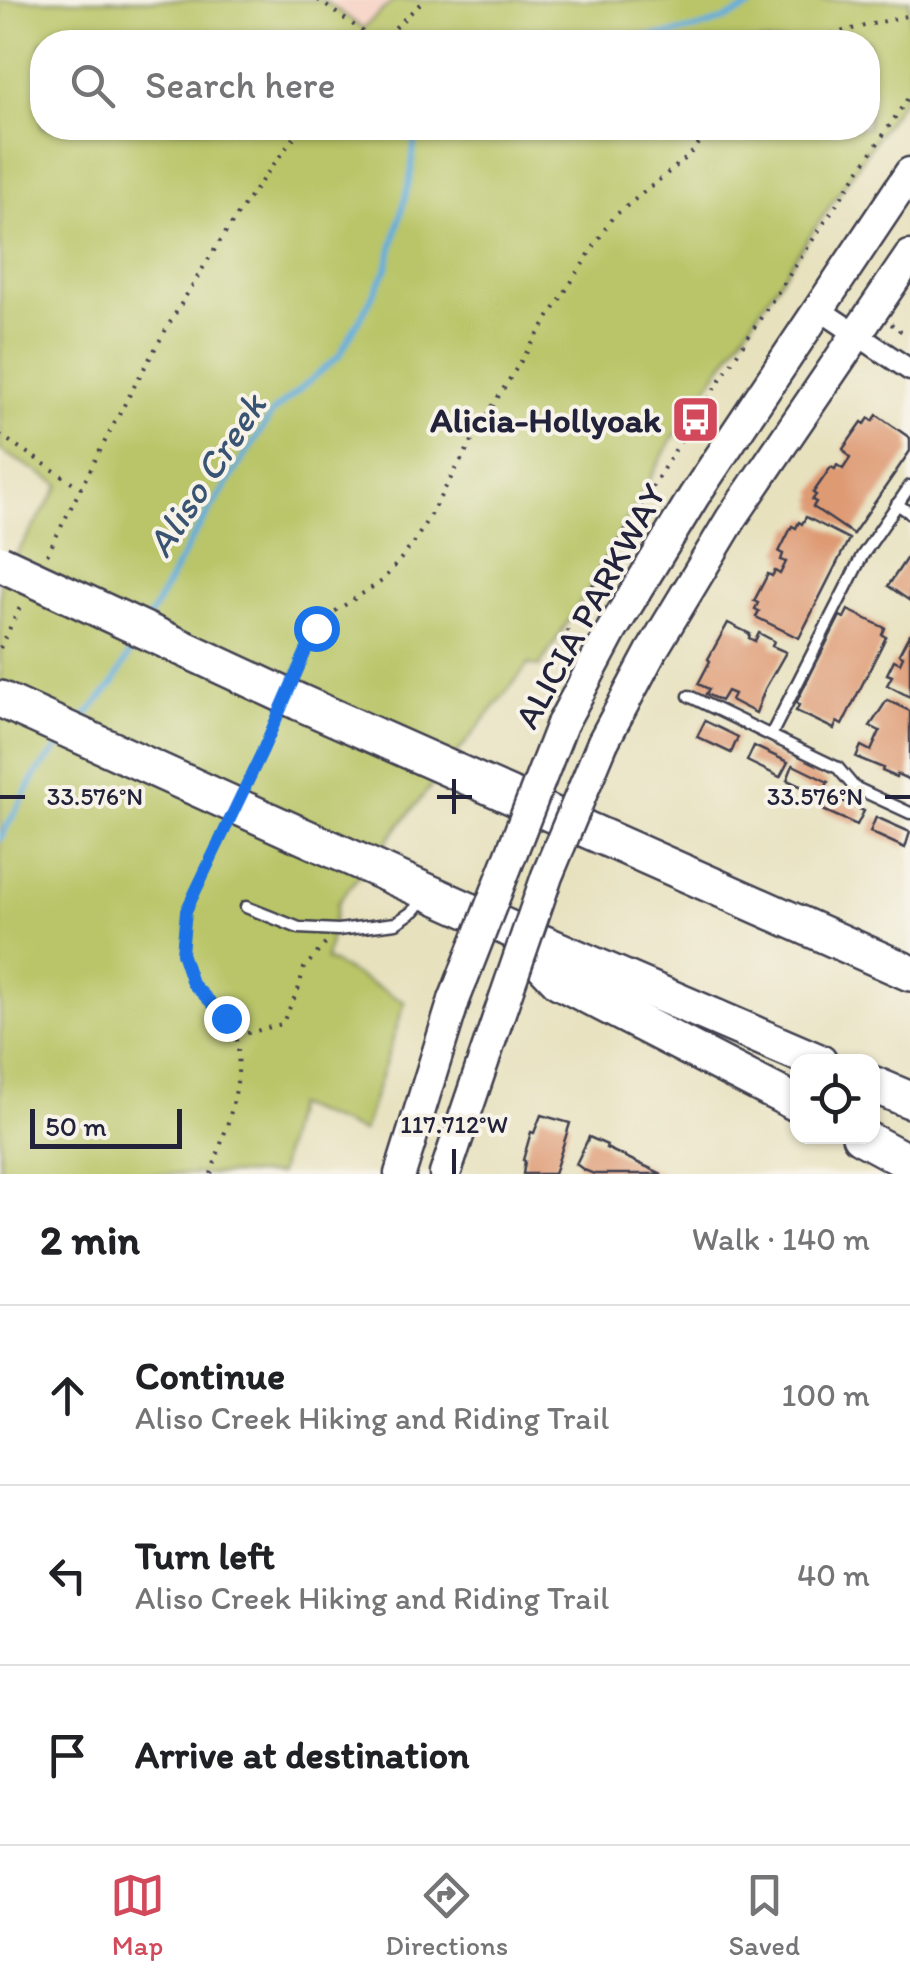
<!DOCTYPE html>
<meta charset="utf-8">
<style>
:root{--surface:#fff;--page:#f6f6f6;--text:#202124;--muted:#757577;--line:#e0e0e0;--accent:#d1495b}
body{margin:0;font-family:Itim,sans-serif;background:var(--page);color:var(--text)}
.controls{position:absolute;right:30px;bottom:30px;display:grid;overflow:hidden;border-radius:20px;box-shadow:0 2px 8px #0004}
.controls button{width:90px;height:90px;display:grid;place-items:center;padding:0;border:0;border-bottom:2px solid var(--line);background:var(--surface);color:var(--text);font:50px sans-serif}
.scale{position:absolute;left:30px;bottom:25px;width:152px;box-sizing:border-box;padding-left:10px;border:5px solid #22223b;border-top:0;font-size:28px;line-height:35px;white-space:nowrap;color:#22223b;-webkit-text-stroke:8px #f7f3e8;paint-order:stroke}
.stop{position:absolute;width:30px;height:30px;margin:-22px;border:8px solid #1a73e8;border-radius:50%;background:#fff}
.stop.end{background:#1a73e8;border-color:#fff;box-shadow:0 2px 10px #0008}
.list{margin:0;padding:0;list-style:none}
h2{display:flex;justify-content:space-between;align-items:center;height:130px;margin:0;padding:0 40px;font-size:42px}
h2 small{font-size:32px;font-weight:400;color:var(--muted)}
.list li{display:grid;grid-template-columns:65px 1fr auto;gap:30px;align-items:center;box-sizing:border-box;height:180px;padding:0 40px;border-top:2px solid var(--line)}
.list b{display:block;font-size:38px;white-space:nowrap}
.list p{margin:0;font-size:32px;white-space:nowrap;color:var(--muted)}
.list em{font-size:32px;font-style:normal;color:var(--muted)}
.icon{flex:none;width:55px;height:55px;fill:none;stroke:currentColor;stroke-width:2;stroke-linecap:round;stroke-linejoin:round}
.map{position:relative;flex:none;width:910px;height:1174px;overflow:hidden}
.search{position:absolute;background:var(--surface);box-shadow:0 2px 8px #0004;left:30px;right:30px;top:30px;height:110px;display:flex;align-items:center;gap:25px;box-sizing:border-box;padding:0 35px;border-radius:40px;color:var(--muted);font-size:38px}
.sheet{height:670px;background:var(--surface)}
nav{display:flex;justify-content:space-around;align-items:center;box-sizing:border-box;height:140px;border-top:2px solid var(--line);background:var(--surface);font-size:28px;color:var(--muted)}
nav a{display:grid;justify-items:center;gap:5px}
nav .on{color:var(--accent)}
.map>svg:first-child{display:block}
.built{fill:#f6d2c4}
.green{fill:#b9c567;stroke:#6e7451;stroke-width:2.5;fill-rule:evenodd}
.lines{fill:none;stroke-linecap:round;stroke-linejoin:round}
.stream{stroke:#64aedc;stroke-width:6}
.building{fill:#de9a73}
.service-casing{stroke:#403f4f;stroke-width:15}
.minor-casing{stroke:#403f4f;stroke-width:25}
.primary-casing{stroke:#403f4f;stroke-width:35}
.motorway-casing{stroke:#403f4f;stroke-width:40}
.path{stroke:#403f4f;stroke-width:4;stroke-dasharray:2.5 8;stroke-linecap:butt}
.service{stroke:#fff;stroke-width:10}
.minor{stroke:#fff;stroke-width:20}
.primary{stroke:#fff;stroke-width:30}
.motorway{stroke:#fff;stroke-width:35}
.primary-bridge-casing{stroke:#403f4f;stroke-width:35;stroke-linecap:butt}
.motorway-bridge-casing{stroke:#403f4f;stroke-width:40;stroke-linecap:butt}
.primary-bridge{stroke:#fff;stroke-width:30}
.motorway-bridge{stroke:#fff;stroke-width:35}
.route{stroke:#1a73e8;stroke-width:12}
.ticks{fill:none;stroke:#22223b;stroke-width:4}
.labels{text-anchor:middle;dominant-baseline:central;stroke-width:8;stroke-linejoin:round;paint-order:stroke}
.poi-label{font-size:35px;font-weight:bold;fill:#22223b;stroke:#f7f3e8;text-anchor:end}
.street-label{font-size:35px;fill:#22223b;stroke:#f7f3e8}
.water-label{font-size:38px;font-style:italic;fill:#395373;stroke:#f7f3e8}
.ticks-label{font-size:25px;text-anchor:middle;fill:#22223b;stroke:#f7f3e8;stroke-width:8;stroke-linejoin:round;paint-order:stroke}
</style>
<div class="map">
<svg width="910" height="1174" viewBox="0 0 910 1174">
<rect width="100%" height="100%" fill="#f7f3e8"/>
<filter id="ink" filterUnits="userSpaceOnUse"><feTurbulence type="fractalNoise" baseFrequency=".01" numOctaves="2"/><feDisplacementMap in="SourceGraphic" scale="20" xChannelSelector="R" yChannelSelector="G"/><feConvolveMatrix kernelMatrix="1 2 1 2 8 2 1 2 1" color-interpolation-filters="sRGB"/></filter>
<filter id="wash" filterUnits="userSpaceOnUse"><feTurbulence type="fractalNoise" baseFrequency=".0048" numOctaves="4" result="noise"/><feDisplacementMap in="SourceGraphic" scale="40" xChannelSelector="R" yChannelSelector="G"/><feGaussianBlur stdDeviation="2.25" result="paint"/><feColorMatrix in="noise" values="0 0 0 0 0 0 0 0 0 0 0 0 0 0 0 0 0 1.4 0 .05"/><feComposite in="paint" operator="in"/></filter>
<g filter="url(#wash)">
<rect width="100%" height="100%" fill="#e7e1be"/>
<path class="built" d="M323,0H394L363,29Z"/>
<path class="green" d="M0,0H323L363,28L394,0H910V88L671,441L587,592L539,667L529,664L338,902L326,959L405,1002L363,1132L294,1105L279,1174H0V580L60,485L0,450ZM42,42H868V128H42Z"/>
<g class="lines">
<g class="stream">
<path d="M584,42C613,34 643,39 671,34C702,29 735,18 760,0"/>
<path d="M148,620L190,542L273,412L339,356L367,306L387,268L411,174L416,128"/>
<path d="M79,724L113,684L137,640"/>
<path d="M0,839L38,771L64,741"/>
</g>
</g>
<g id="blocks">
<g class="building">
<path d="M877,415L910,438V451L853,534L813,507L816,502L812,500L816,495L813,493L831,467L835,469L837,465L843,469L850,458L843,449L862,422L865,424L869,418L873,421Z"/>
<path d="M806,517L849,539L799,638L756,617L759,611L755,609L758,603L754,601L768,574L772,576L775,571L780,574L786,562L781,560L783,554L779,552L792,526L796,528L799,522L802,524Z"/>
<path d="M910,553V601L888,586Z"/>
<path d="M848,610L885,628L882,635L886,637L842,725L837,722L834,729L796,711L799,705L796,703L840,616L844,618Z"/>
<path d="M728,623L750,634L749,638L755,641L759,633L774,641L772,646L786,652L765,689L756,713L731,700L734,694L727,691L721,701L706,694L709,689L698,684L710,661L708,659Z"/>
<path d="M910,633V697L887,685L892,676L887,674L894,660L900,663L903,656L899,654Z"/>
<path d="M887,700L910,711V780L897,774L896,777L882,771L883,768L856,757L861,746L871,751L880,731L870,726Z"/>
<path d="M705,721L738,737L731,753L697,737Z"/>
<path d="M754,746L788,762L780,777L747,761Z"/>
<path d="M793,765L828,782L822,796L787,780Z"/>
<path d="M830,795L864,811L857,825L823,810Z"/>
<path d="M876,817L910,832L905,848L870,832Z"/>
<path d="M541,1115L570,1123L554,1174H523L525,1161L523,1160L531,1132L534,1133Z"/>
<path d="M589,1137L607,1145L606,1148L662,1174H594L584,1170L576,1164Z"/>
</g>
</g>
</g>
<g filter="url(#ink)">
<use href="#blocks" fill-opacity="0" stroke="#403f4f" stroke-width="2.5"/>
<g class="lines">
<defs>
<g id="service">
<path d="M897,504L910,513"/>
<path d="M689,696L838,768L854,787L910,813"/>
<path d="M771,735L862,556L910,486"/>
<path d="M246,907L299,928L338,930L396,923L415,910L425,897"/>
</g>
<path id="minor" d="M820,310L910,370"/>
<g id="primary">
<path d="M562,724L612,630L694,496L910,173"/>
<path d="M603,742L651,652L731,519L910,256"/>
<path d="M400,1174L454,1000"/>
<path d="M445,1174L499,1015"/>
</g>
<g id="motorway">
<path d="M0,699L188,784"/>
<path d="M299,702L910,973"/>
<path d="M296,833L510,929L819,1062"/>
<path d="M521,941L559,981L798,1104"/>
<path d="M872,1084L910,1100"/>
<path d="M860,1136L910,1163"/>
</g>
</defs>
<use href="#service" class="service-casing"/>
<use href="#minor" class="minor-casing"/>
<use href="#primary" class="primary-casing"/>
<use href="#motorway" class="motorway-casing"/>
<g class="path">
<path d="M318,0L378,42"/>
<path d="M380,42L424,0"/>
<path d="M812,42L827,35L910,15"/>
<path d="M891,324L900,330L895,337"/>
<path d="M0,435L81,488"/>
<path d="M47,555C122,406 197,258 302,128"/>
<path d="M0,648L22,603"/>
<path d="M297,672L316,628L331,614L382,581L414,543L488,413L612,218L690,155L711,128"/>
<path d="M550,679L547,672L550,662C657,465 786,281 910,95"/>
<path d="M248,782L275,722"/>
<path d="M237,1036L282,1024L298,990L304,968L326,943"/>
<path d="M211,1174C225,1130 244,1087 237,1040C235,1022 213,1006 201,992C155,945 203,878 225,831"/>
</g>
<use href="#service" class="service"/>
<use href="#minor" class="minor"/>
<use href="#primary" class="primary"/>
<use href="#motorway" class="motorway"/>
<defs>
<g id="primary-bridge">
<path d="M454,1000L562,724"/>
<path d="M499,1015L547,876L603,742"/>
</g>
<g id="motorway-bridge">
<path d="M0,563L299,702"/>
<path d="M188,784L296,833"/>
</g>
</defs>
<use href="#primary-bridge" class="primary-bridge-casing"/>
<use href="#motorway-bridge" class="motorway-bridge-casing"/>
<use href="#primary-bridge" class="primary-bridge"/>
<use href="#motorway-bridge" class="motorway-bridge"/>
</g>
</g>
<g class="lines" filter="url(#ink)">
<path class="route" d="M226,1018L192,983L182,953L186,911L262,752L316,628"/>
</g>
<path class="ticks" d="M454,779V814M0,797H25M437,797H472M885,797H910M454,1149V1174"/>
<defs>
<symbol id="bus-square" viewBox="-11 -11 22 22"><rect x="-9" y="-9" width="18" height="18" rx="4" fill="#d1495b" stroke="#f7f3e8"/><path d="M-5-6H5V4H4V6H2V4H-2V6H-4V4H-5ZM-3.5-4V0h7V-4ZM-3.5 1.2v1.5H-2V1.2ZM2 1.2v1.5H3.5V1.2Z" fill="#fff"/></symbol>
</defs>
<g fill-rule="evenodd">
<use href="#bus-square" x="668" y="392" width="55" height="55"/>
</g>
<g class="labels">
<g class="poi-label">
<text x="661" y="420">Alicia-Hollyoak</text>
</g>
<g class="street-label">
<text transform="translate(590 606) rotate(-61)">ALICIA PARKWAY</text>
</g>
<g class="water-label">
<text transform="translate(206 475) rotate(-57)">Aliso Creek</text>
</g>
</g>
<g class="ticks-label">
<text x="95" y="805">33.576°N</text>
<text x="815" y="805">33.576°N</text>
<text x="454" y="1133">117.712°W</text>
</g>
</svg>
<div class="controls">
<button><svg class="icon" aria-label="locate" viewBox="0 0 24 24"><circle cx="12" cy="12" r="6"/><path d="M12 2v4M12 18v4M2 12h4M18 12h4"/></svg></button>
</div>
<div class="scale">50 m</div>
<div class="stop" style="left:316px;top:628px"></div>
<div class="stop end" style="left:226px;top:1018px"></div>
<div class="search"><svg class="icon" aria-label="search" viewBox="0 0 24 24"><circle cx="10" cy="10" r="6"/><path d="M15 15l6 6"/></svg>Search here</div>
</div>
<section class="sheet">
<h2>2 min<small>Walk · 140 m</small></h2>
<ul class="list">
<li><svg class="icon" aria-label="ahead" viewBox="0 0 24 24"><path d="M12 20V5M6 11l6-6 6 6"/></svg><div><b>Continue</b><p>Aliso Creek Hiking and Riding Trail</p></div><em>100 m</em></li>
<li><svg class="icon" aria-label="left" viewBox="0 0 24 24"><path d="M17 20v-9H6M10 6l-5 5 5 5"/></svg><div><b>Turn left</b><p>Aliso Creek Hiking and Riding Trail</p></div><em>40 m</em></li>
<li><svg class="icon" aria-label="arrive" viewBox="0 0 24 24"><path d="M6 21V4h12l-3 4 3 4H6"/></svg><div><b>Arrive at destination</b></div></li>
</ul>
</section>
<nav>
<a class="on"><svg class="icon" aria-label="map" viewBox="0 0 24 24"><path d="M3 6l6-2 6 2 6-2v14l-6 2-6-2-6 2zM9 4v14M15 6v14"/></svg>Map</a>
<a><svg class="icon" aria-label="directions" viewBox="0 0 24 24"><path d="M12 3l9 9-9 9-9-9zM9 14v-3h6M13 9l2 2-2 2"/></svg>Directions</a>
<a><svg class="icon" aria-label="saved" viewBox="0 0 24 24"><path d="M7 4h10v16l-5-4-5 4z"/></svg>Saved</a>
</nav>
